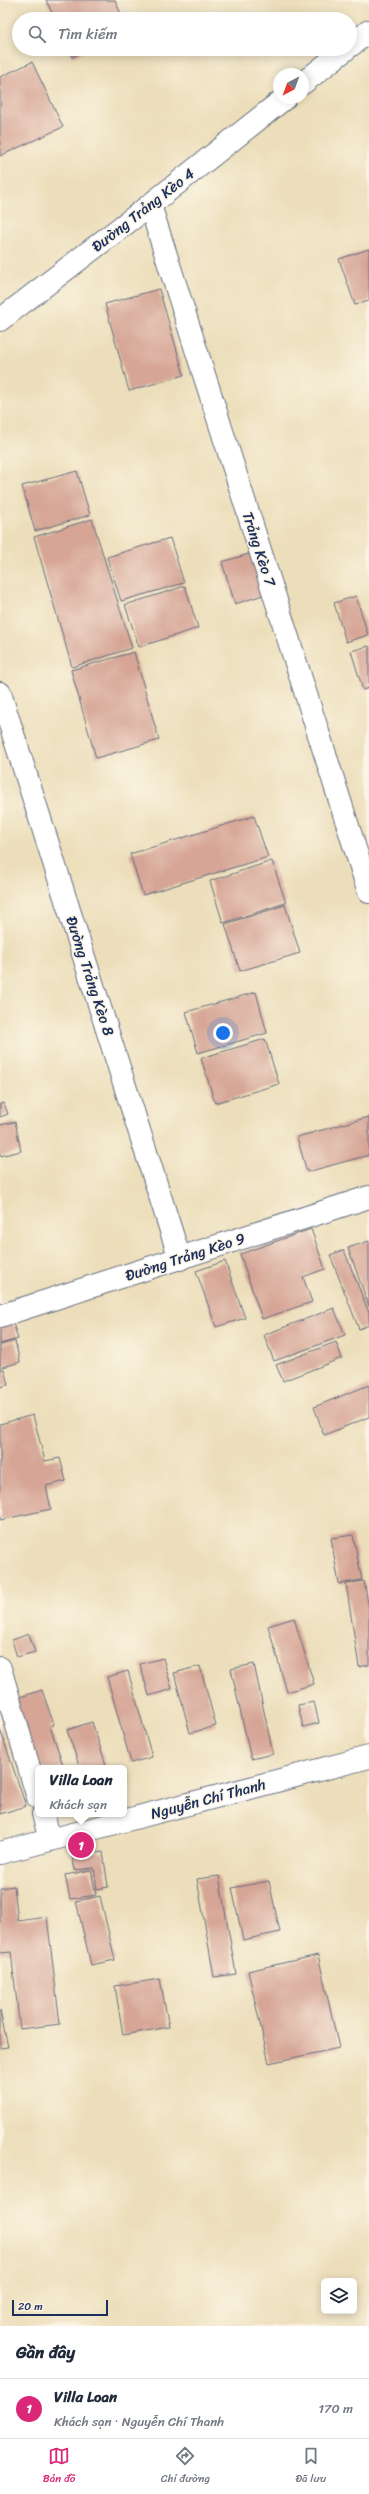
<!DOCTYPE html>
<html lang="vi">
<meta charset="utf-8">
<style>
:root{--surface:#fff;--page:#f2f2f3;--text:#1f2937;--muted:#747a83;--line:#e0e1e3;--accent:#db2777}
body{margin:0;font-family:Sriracha,sans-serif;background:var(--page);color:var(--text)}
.controls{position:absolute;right:12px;bottom:12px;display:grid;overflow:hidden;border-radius:6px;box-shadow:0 2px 10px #0003}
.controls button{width:36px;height:36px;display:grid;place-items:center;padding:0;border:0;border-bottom:1px solid var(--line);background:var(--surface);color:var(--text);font:20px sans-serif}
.compass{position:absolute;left:273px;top:68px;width:36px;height:36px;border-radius:50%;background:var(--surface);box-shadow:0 2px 10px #0003;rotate:221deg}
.scale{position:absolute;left:12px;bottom:10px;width:96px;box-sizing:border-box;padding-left:4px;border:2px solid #1b2f5e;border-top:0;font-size:11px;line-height:14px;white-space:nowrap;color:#1b2f5e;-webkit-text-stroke:3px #fcf5e5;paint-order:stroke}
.you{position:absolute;left:223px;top:1033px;width:14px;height:14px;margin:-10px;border:3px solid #fff;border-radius:50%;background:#1a73e8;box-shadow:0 0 0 6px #1a73e833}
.badge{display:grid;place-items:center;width:26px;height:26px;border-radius:50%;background:var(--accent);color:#fff;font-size:13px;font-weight:700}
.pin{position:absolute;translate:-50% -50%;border:2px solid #fff;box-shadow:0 1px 4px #0006}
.popup{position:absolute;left:35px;top:1765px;width:92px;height:52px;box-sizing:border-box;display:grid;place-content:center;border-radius:6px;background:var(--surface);filter:drop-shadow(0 1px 3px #0005);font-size:13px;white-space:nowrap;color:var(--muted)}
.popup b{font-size:15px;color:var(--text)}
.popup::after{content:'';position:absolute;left:50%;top:100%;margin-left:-8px;border:8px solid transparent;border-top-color:var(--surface)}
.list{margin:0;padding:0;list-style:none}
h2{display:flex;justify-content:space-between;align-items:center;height:52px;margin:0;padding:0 16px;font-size:17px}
h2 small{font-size:13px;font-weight:400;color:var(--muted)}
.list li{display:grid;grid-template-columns:26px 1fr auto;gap:12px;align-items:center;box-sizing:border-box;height:60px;padding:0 16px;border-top:1px solid var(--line)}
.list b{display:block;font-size:15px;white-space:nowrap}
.list p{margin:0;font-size:13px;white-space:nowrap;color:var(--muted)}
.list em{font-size:13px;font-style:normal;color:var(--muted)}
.icon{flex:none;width:22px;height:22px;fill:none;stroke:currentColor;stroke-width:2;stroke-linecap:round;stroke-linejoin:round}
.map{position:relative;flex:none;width:369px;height:2326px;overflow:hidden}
.search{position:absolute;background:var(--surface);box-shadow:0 2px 10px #0003;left:12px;right:12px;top:12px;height:44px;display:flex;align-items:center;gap:10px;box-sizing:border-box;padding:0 14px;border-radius:22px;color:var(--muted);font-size:15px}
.sheet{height:112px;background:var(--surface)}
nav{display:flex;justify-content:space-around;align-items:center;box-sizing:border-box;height:56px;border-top:1px solid var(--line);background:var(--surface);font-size:11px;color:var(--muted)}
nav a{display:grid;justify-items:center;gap:2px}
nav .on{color:var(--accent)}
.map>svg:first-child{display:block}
.building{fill:#d6a596}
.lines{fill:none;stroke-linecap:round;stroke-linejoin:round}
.street-casing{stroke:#646c7e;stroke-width:24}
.street{stroke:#fff;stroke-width:22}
.labels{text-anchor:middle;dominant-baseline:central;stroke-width:3;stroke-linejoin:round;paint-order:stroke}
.street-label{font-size:15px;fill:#1b2f5e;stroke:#fcf5e5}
</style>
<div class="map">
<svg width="369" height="2326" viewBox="0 0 369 2326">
<rect width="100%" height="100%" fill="#fcf5e5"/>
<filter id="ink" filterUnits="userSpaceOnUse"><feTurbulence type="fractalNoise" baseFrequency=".025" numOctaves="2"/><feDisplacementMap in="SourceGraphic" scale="8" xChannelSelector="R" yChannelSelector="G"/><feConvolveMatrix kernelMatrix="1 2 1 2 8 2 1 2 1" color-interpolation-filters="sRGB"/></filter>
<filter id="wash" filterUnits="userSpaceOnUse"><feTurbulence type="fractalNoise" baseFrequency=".012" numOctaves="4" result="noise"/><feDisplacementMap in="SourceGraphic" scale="16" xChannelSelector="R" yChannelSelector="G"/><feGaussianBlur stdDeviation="0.9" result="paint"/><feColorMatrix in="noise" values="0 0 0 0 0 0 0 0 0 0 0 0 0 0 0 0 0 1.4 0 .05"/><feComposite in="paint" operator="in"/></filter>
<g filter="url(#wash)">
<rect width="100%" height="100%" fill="#ecdeba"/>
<g id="blocks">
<g class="building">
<path d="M46,0H115L123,19H55Z"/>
<path d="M69,49H89L72,57Z"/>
<path d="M32,62L63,127L0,156V77Z"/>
<path d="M369,249V301L355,305L339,259Z"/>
<path d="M159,289L184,375L129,391L105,304Z"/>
<path d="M77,471L90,515L35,531L22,486Z"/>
<path d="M92,519L132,648L72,667L34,537Z"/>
<path d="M170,538L184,583L121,601L107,557Z"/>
<path d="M252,553L266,594L235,604L222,562Z"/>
<path d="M185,586L198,628L139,647L125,605Z"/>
<path d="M356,596L368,635L346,642L334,603Z"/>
<path d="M369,646V688L363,690L351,651Z"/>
<path d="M134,652L159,740L96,758L71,670Z"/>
<path d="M254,816L268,857L143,895L130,854Z"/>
<path d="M272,861L286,903L223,923L210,881Z"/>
<path d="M285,905L300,953L240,971L225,924Z"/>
<path d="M256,992L267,1033L198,1053L186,1012Z"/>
<path d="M265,1039L279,1084L215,1103L201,1058Z"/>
<path d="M4,1103L8,1114L0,1117V1104Z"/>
<path d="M369,1117V1155L307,1172L297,1137Z"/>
<path d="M15,1122L21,1151L0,1156V1125Z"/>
<path d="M311,1229L325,1269L303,1277L312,1302L262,1319L240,1254Z"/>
<path d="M369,1241V1306L348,1248Z"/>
<path d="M344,1250L369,1313V1325L359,1329L330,1255Z"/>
<path d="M225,1261L245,1318L216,1327L196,1271Z"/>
<path d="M334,1308L345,1335L274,1361L264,1335Z"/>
<path d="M13,1323L18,1339L0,1344V1326Z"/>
<path d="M15,1341L20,1362L0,1368V1345Z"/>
<path d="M336,1342L342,1358L283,1381L276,1365Z"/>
<path d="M4,1369L8,1385L0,1387V1370Z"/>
<path d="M369,1385V1417L324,1435L314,1407Z"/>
<path d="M33,1415L45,1461L60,1458L66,1481L46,1486L51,1509L0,1520V1424Z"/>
<path d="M353,1535L362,1580L339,1584L331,1538Z"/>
<path d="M364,1581L369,1609V1665L359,1667L346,1584Z"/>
<path d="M294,1618L314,1684L287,1692L268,1626Z"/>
<path d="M29,1634L35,1652L17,1657L12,1640Z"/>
<path d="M163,1658L172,1689L149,1696L140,1664Z"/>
<path d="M254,1664L273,1754L251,1759L231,1669Z"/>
<path d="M200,1666L216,1726L190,1733L174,1673Z"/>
<path d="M128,1671L152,1757L131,1763L107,1677Z"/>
<path d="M42,1690L54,1725L50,1726L64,1768H38L14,1699Z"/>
<path d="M314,1702L319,1723L303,1727L298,1705Z"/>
<path d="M92,1722L107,1768H80L67,1730Z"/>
<path d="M0,1729L26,1806L0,1814Z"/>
<path d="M103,1852L108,1887L97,1889L94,1868L75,1870L72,1856Z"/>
<path d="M91,1870L96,1895L70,1899L65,1875Z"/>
<path d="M219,1876L236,1974L214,1977L197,1879Z"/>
<path d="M269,1881L280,1932L243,1940L232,1888Z"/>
<path d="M14,1886L18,1921L47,1917L60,2024L20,2029L11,1952L0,1953V1888Z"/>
<path d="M100,1896L115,1960L91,1965L76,1901Z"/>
<path d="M318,1955L339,2048L269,2063L248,1971Z"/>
<path d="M160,1979L169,2027L123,2035L115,1986Z"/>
<path d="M0,2011L8,2047L0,2048Z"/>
</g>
</g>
</g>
<g filter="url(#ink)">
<use href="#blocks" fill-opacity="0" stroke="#646c7e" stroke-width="1"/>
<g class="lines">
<defs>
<g id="street">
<path d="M350,46L369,31"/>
<path d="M303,83L346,49"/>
<path d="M150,205L369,892"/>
<path d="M0,320L150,205L285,98"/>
<path d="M0,693L180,1259"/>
<path d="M0,1316L369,1197"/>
<path d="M0,1668L38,1798"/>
<path d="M43,1814L50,1840"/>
<path d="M0,1853L369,1757"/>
</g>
</defs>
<use href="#street" class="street-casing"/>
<use href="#street" class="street"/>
</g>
</g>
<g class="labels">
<g class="street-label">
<text transform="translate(143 210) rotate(-38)">Đường Trảng Kèo 4</text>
<text transform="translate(259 549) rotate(72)">Trảng Kèo 7</text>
<text transform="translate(90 976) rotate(72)">Đường Trảng Kèo 8</text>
<text transform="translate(185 1257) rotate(-18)">Đường Trảng Kèo 9</text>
<text transform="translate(208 1799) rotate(-15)">Nguyễn Chí Thanh</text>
</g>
</g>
</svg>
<div class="controls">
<button><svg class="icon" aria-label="layers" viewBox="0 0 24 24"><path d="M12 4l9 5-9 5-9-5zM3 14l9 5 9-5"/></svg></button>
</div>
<svg class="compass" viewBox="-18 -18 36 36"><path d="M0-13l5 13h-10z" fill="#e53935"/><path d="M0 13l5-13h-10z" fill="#747a83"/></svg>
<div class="scale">20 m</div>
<div class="you"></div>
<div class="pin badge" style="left:81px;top:1845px">1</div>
<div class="popup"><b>Villa Loan</b>Khách sạn</div>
<div class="search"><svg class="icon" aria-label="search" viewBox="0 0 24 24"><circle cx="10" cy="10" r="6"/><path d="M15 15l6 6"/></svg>Tìm kiếm</div>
</div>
<section class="sheet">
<h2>Gần đây<small></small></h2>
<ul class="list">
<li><span class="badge">1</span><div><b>Villa Loan</b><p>Khách sạn · Nguyễn Chí Thanh</p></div><em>170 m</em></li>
</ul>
</section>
<nav>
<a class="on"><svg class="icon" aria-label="map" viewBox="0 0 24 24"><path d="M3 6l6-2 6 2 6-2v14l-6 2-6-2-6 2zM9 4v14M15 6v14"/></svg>Bản đồ</a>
<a><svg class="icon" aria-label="directions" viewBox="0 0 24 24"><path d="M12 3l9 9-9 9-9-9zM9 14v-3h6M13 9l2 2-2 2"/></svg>Chỉ đường</a>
<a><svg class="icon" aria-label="saved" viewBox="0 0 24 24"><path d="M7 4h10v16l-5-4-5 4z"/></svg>Đã lưu</a>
</nav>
